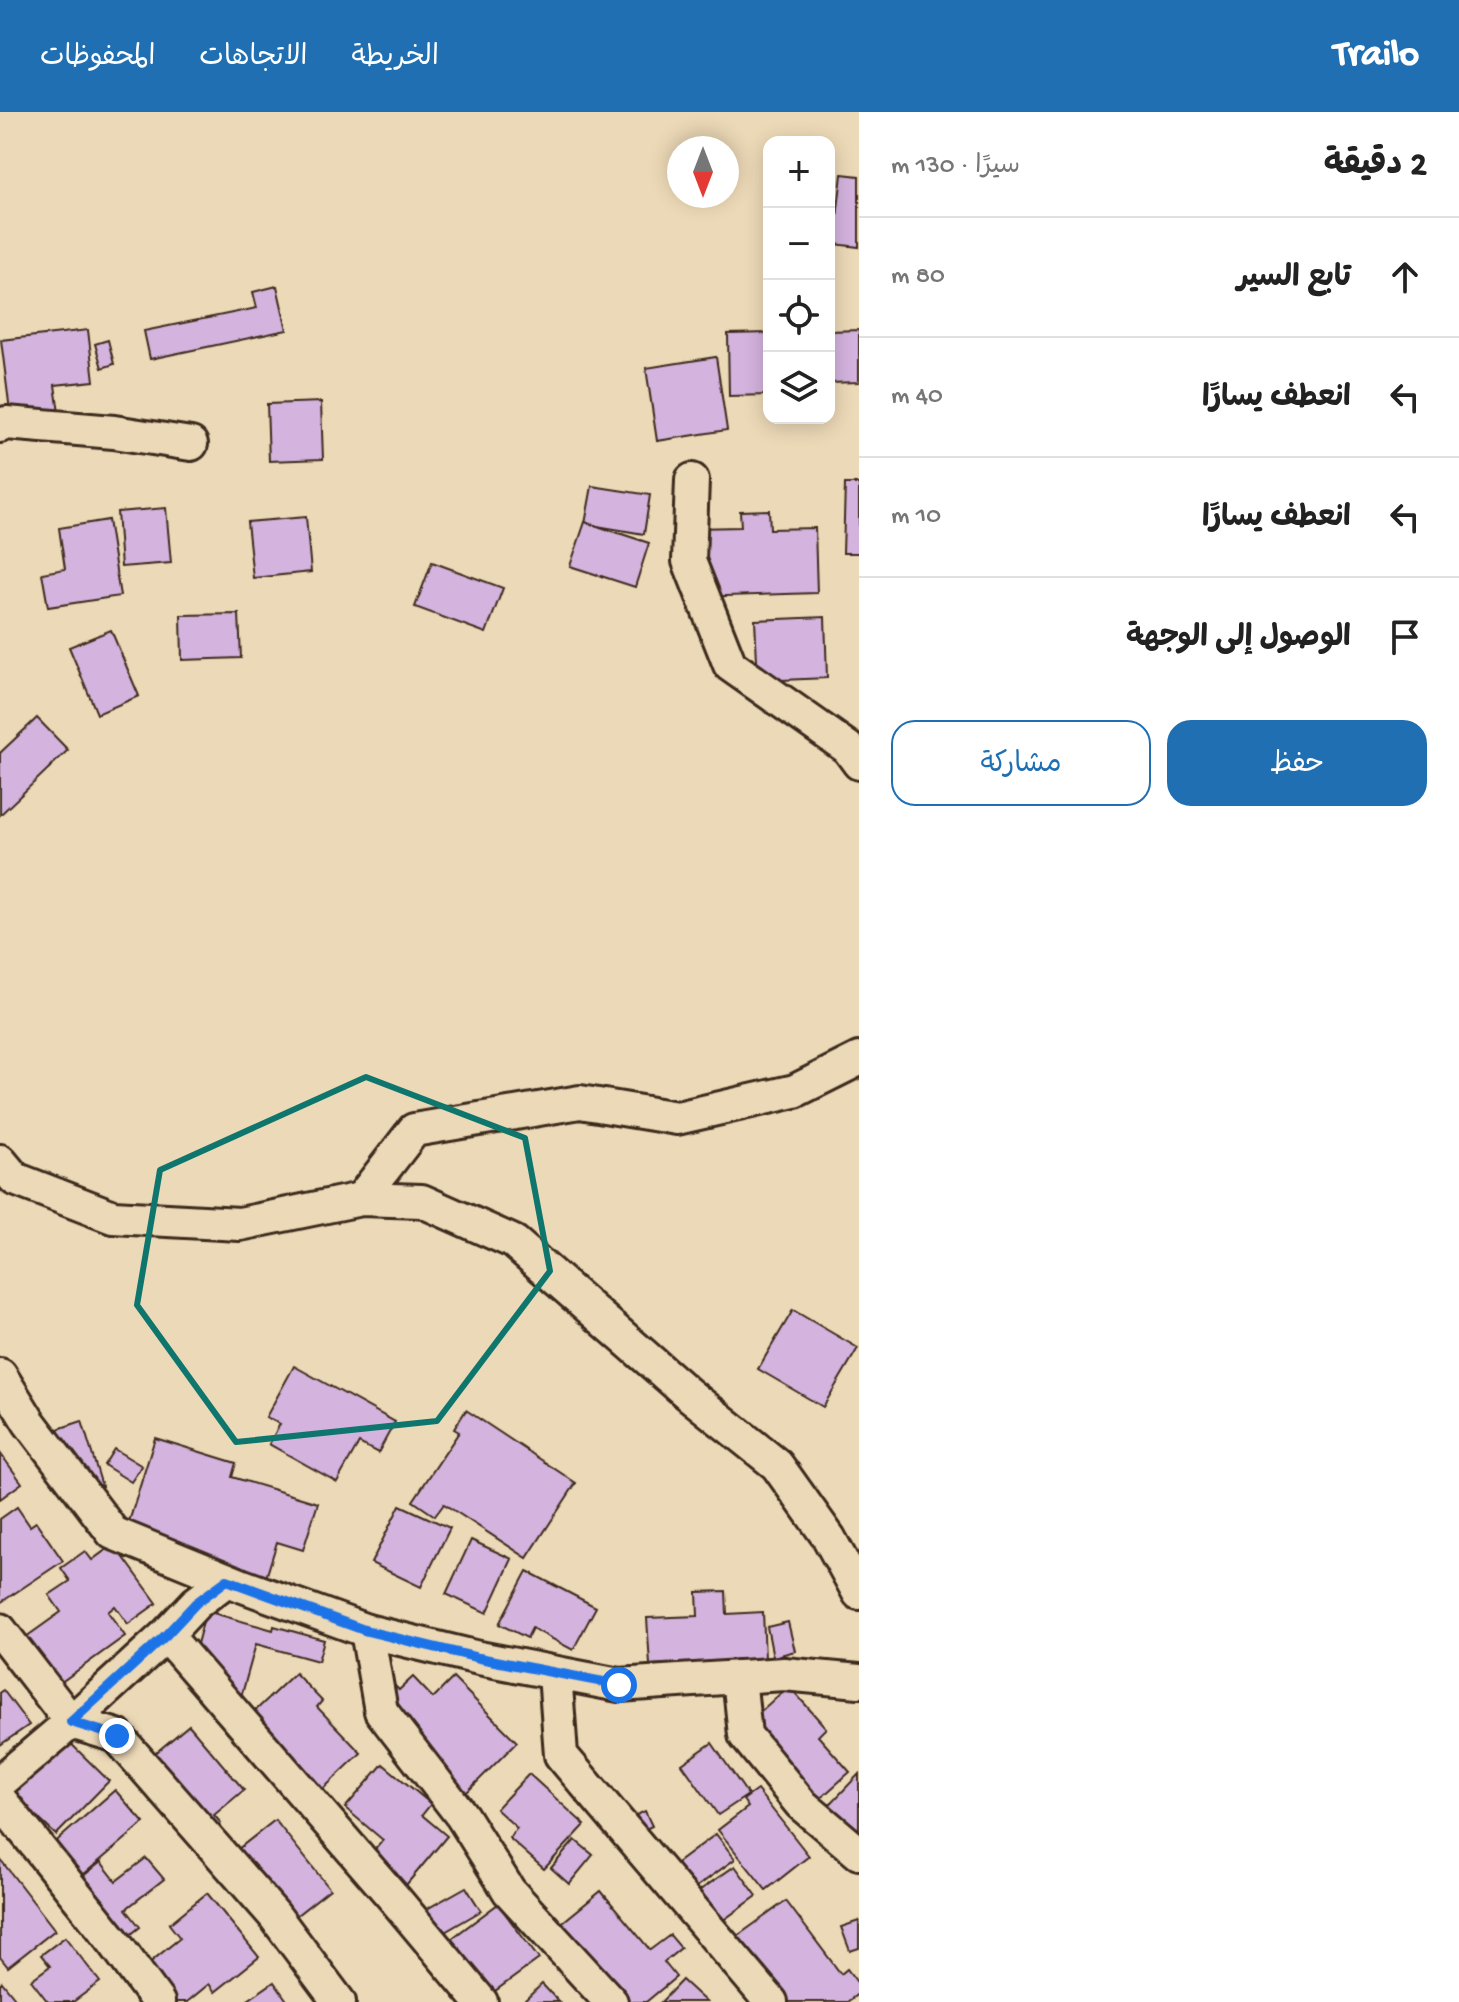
<!DOCTYPE html>
<html lang="ar">
<meta charset="utf-8">
<style>
:root{--surface:#fff;--page:#f6f6f6;--text:#222;--muted:#767676;--line:#e0e0e0;--accent:#1f6fb2}
body{margin:0;font-family:"Gochi Hand","Playpen Sans Arabic",sans-serif;background:var(--page);color:var(--text);direction:rtl}
.controls{position:absolute;right:24px;top:24px;display:grid;overflow:hidden;border-radius:16px;box-shadow:0 4px 20px #0003}
.controls button{width:72px;height:72px;display:grid;place-items:center;padding:0;border:0;border-bottom:2px solid var(--line);background:var(--surface);color:var(--text);font:40px sans-serif}
.compass{position:absolute;left:667px;top:24px;width:72px;height:72px;border-radius:50%;background:var(--surface);box-shadow:0 4px 20px #0003;rotate:180deg}
.stop{position:absolute;width:24px;height:24px;margin:-18px;border:6px solid #1a73e8;border-radius:50%;background:#fff}
.stop.end{background:#1a73e8;border-color:#fff;box-shadow:0 2px 8px #0008}
.list{margin:0;padding:0;list-style:none}
h2{display:flex;justify-content:space-between;align-items:center;height:104px;margin:0;padding:0 32px;font-size:34px}
h2 small{font-size:26px;font-weight:400;color:var(--muted)}
.list li{display:grid;grid-template-columns:52px 1fr auto;gap:24px;align-items:center;box-sizing:border-box;height:120px;padding:0 32px;border-top:2px solid var(--line)}
.list b{display:block;font-size:30px;white-space:nowrap}
.list em{font-size:26px;font-style:normal;color:var(--muted)}
.actions{display:flex;gap:16px;padding:24px 32px}
.actions a{flex:1;padding:18px 0;border:2px solid var(--accent);border-radius:24px;text-align:center;font-size:28px;color:var(--accent)}
.actions .main{background:var(--accent);color:#fff}
.icon{flex:none;width:44px;height:44px;fill:none;stroke:currentColor;stroke-width:2;stroke-linecap:round;stroke-linejoin:round}
.map{position:relative;flex:none;width:859px;height:1890px;overflow:hidden;direction:ltr}
header{display:flex;align-items:center;gap:48px;box-sizing:border-box;height:112px;padding:0 40px;background:var(--accent);color:#fff}
header strong{font-size:38px}
nav{display:flex;gap:44px;margin-inline-start:auto;font-size:28px}
main{display:flex}
aside{flex:1;background:var(--surface)}
.map>svg:first-child{display:block}
.building{fill:#d4b3de;stroke:#3b2a1e;stroke-width:2}
.lines{fill:none;stroke-linecap:round;stroke-linejoin:round}
.minor-casing{stroke:#3b2a1e;stroke-width:38}
.minor{stroke:#ecd9b7;stroke-width:32}
.route{stroke:#1a73e8;stroke-width:10}
.marked{fill:none;stroke:#0f766e;stroke-width:6;stroke-linejoin:round}
</style>
<header>
<strong>Trailo</strong>
<nav><a>الخريطة</a><a>الاتجاهات</a><a>المحفوظات</a></nav>
</header>
<main>
<aside>
<h2>2 دقيقة<small>سيرًا · 130 m</small></h2>
<ul class="list">
<li><svg class="icon" aria-label="ahead" viewBox="0 0 24 24"><path d="M12 20V5M6 11l6-6 6 6"/></svg><div><b>تابع السير</b></div><em>80 m</em></li>
<li><svg class="icon" aria-label="left" viewBox="0 0 24 24"><path d="M17 20v-9H6M10 6l-5 5 5 5"/></svg><div><b>انعطف يسارًا</b></div><em>40 m</em></li>
<li><svg class="icon" aria-label="left" viewBox="0 0 24 24"><path d="M17 20v-9H6M10 6l-5 5 5 5"/></svg><div><b>انعطف يسارًا</b></div><em>10 m</em></li>
<li><svg class="icon" aria-label="arrive" viewBox="0 0 24 24"><path d="M6 21V4h12l-3 4 3 4H6"/></svg><div><b>الوصول إلى الوجهة</b></div></li>
</ul>
<div class="actions"><a class="main">حفظ</a><a>مشاركة</a></div>
</aside>
<div class="map">
<svg width="859" height="1890" viewBox="0 0 859 1890">
<rect width="100%" height="100%" fill="#ecd9b7"/>
<filter id="ink" filterUnits="userSpaceOnUse"><feTurbulence type="fractalNoise" baseFrequency=".0125" numOctaves="2"/><feDisplacementMap in="SourceGraphic" scale="16" xChannelSelector="R" yChannelSelector="G"/><feConvolveMatrix kernelMatrix="1 2 1 2 8 2 1 2 1" color-interpolation-filters="sRGB"/></filter>
<g filter="url(#ink)">
<g class="building">
<path d="M842,62L859,64V135L834,132Z"/>
<path d="M277,174L287,218L150,247L144,219L257,196L253,180Z"/>
<path d="M88,218L94,269L55,273L59,301L11,307L1,228Z"/>
<path d="M859,218V270L829,271V219Z"/>
<path d="M769,221V283L729,284L728,222Z"/>
<path d="M108,228L114,252L102,256L95,232Z"/>
<path d="M716,245L727,318L657,329L646,256Z"/>
<path d="M321,290L323,347L269,349L267,292Z"/>
<path d="M845,372H859V441H843Z"/>
<path d="M592,374L650,383L644,422L585,412Z"/>
<path d="M166,396L171,451L121,455L117,400Z"/>
<path d="M769,398L770,417L815,416L817,481L695,485L693,416L741,415L740,399Z"/>
<path d="M306,405L311,460L253,466L247,410Z"/>
<path d="M108,408L120,484L48,495L42,461L65,457L59,416Z"/>
<path d="M585,410L649,431L635,475L570,454Z"/>
<path d="M432,450L503,476L486,521L415,495Z"/>
<path d="M239,502L241,546L182,548L181,503Z"/>
<path d="M825,505L827,566L758,569L755,508Z"/>
<path d="M111,518L139,584L97,602L69,535Z"/>
<path d="M37,606L68,638L0,703V641Z"/>
<path d="M793,1198L858,1236L823,1295L758,1257Z"/>
<path d="M294,1254L395,1310L378,1341L359,1331L337,1370L269,1332L280,1312L266,1305Z"/>
<path d="M466,1298L576,1371L527,1446L444,1392L435,1404L413,1389L459,1320L454,1317Z"/>
<path d="M82,1309L102,1374L78,1382L58,1317Z"/>
<path d="M155,1326L236,1351L232,1365L318,1391L303,1438L277,1430L265,1469L124,1426Z"/>
<path d="M114,1337L142,1354L131,1370L104,1353Z"/>
<path d="M0,1341L22,1371L0,1387Z"/>
<path d="M400,1393L450,1416L421,1475L371,1451Z"/>
<path d="M17,1395L30,1414L36,1410L63,1449L0,1491V1407Z"/>
<path d="M471,1428L512,1447L487,1501L446,1482Z"/>
<path d="M114,1432L157,1491L128,1512L115,1494L108,1500L125,1524L53,1576L19,1530L61,1500L49,1483L70,1469L61,1456L85,1439L92,1448Z"/>
<path d="M527,1459L596,1495L573,1538L532,1516L527,1526L499,1512Z"/>
<path d="M726,1479L727,1502L763,1500L765,1547L650,1553L647,1506L698,1504L697,1480Z"/>
<path d="M206,1499L273,1518L274,1514L324,1528L318,1549L256,1532L242,1582L187,1568Z"/>
<path d="M788,1510L795,1539L773,1545L767,1515Z"/>
<path d="M295,1561L322,1589L317,1595L361,1641L304,1695L234,1619Z"/>
<path d="M413,1565L433,1586L453,1566L517,1630L460,1687L365,1591L389,1568L399,1578Z"/>
<path d="M789,1574L826,1616L818,1624L850,1660L805,1700L735,1622Z"/>
<path d="M3,1578L29,1613L0,1633V1580Z"/>
<path d="M189,1613L244,1678L214,1703L221,1711L197,1730L146,1649Z"/>
<path d="M53,1614L109,1669L56,1723L40,1708L25,1724L0,1700Z"/>
<path d="M712,1631L748,1683L718,1703L682,1652Z"/>
<path d="M383,1652L431,1692L422,1703L447,1724L391,1791L355,1761L383,1728L345,1696Z"/>
<path d="M529,1662L585,1713L544,1757L509,1726L517,1716L496,1697Z"/>
<path d="M859,1662V1726L814,1709Z"/>
<path d="M115,1678L144,1711L83,1763L73,1751L55,1767L37,1746Z"/>
<path d="M757,1678L809,1744L766,1778L718,1718L748,1695L743,1688Z"/>
<path d="M645,1699L652,1714L635,1722L628,1707Z"/>
<path d="M275,1708L330,1777L283,1814L228,1745Z"/>
<path d="M716,1722L735,1747L687,1782L669,1757Z"/>
<path d="M575,1728L593,1743L569,1772L551,1756Z"/>
<path d="M146,1746L164,1767L126,1797L140,1815L114,1836L68,1776L101,1750L116,1769Z"/>
<path d="M0,1747L55,1818L8,1855L0,1845Z"/>
<path d="M735,1754L757,1784L715,1814L693,1783Z"/>
<path d="M466,1775L481,1799L429,1829L435,1811L427,1797Z"/>
<path d="M601,1779L650,1838L670,1823L681,1836L664,1850L676,1865L646,1890H621L558,1814Z"/>
<path d="M207,1781L259,1845L215,1880L209,1872L187,1890H168L142,1857L180,1826L169,1812Z"/>
<path d="M786,1789L841,1862L847,1857L859,1873V1881L847,1890H785L736,1825Z"/>
<path d="M498,1792L539,1847L480,1890L439,1836Z"/>
<path d="M859,1809V1836L850,1839L841,1815Z"/>
<path d="M65,1825L100,1870L73,1890H48L31,1868L50,1854L41,1843Z"/>
<path d="M682,1868L706,1890H661Z"/>
<path d="M2,1870L18,1890H0V1872Z"/>
<path d="M274,1870L288,1890H245Z"/>
<path d="M542,1872L559,1890H523Z"/>
</g>
<g class="lines">
<defs>
<g id="minor">
<path d="M0,314L6,311L114,320L191,332"/>
<path d="M692,368L689,449L730,553L848,636L859,651"/>
<path d="M0,1049L15,1067L113,1105L240,1112L361,1087L422,1089L514,1130L687,1281L777,1353L829,1426L859,1481"/>
<path d="M361,1087L414,1018L580,990L677,1006L795,979L859,947"/>
<path d="M0,1263L29,1310L113,1421L243,1474L367,1519L479,1546L619,1573L784,1562L859,1569"/>
<path d="M0,1518L71,1610L117,1624L274,1803L339,1890"/>
<path d="M367,1519L381,1599L462,1704L509,1779L611,1890"/>
<path d="M166,1523L394,1786L481,1890"/>
<path d="M555,1561L561,1643L771,1890"/>
<path d="M739,1565L745,1623L801,1692L859,1741"/>
<path d="M0,1670L71,1610L166,1523L196,1491L227,1468"/>
<path d="M0,1688L114,1830L158,1890"/>
</g>
</defs>
<use href="#minor" class="minor-casing"/>
<use href="#minor" class="minor"/>
</g>
</g>
<g class="lines" filter="url(#ink)">
<path class="route" d="M117,1624L71,1610L166,1523L196,1491L227,1468L367,1519L479,1546L619,1573"/>
</g>
<path class="marked" d="M366,965L525,1026L550,1159L437,1309L236,1330L137,1193L160,1058Z"/>
</svg>
<div class="controls">
<button>+</button>
<button>−</button>
<button><svg class="icon" aria-label="locate" viewBox="0 0 24 24"><circle cx="12" cy="12" r="6"/><path d="M12 2v4M12 18v4M2 12h4M18 12h4"/></svg></button>
<button><svg class="icon" aria-label="layers" viewBox="0 0 24 24"><path d="M12 4l9 5-9 5-9-5zM3 14l9 5 9-5"/></svg></button>
</div>
<svg class="compass" viewBox="-18 -18 36 36"><path d="M0-13l5 13h-10z" fill="#e53935"/><path d="M0 13l5-13h-10z" fill="#767676"/></svg>
<div class="stop" style="left:619px;top:1573px"></div>
<div class="stop end" style="left:117px;top:1624px"></div>
</div>
</main>
